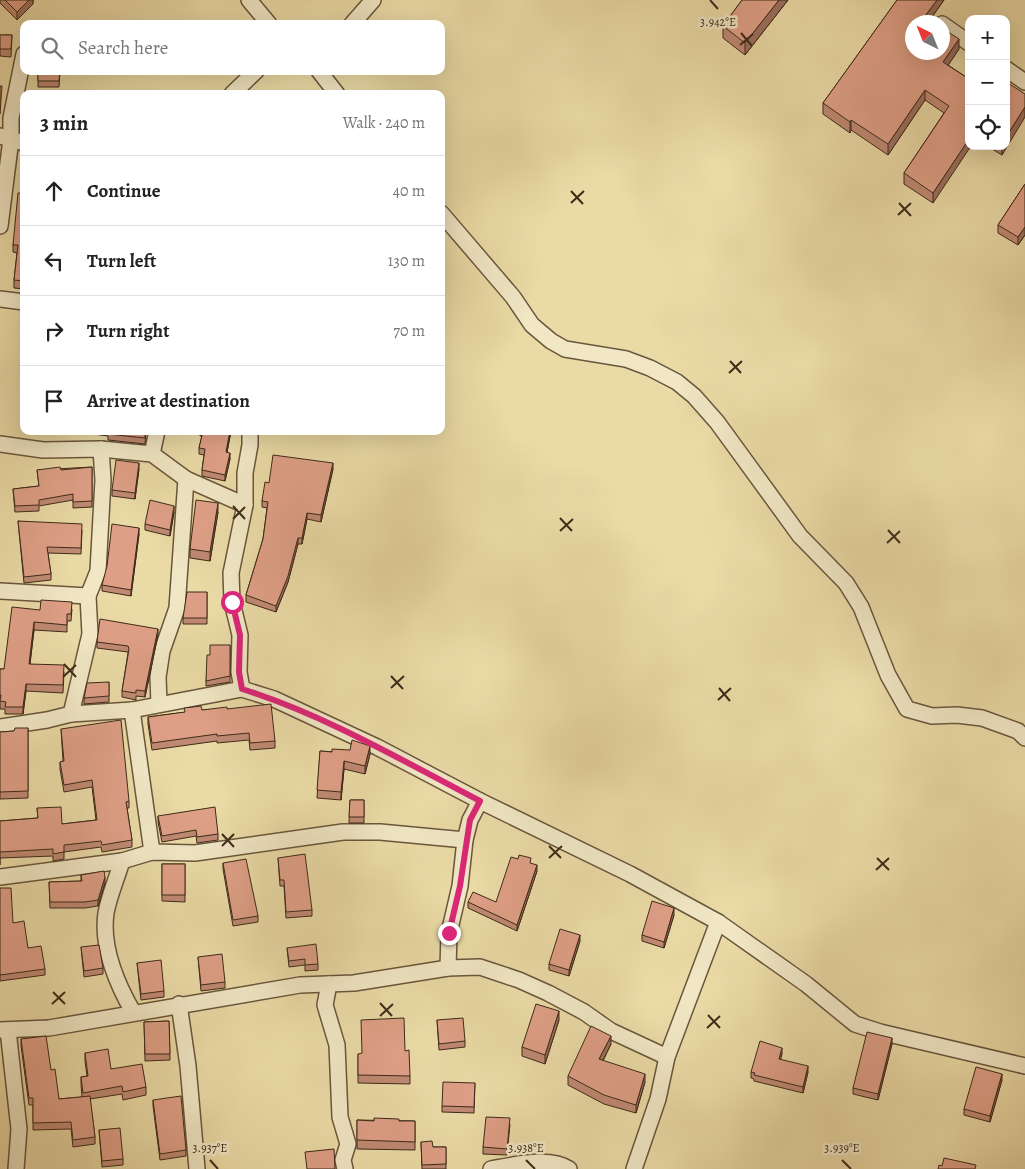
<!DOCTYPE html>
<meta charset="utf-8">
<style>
:root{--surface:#fff;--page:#f6f6f6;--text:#222;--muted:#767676;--line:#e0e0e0}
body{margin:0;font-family:Alegreya,serif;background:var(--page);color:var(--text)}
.controls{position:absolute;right:15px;top:15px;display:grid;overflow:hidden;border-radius:10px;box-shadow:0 5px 20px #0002}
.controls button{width:45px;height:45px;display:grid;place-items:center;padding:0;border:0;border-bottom:1px solid var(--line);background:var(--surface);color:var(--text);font:25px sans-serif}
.compass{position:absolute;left:905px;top:15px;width:45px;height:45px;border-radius:50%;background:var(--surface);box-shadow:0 5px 20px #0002;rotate:317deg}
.stop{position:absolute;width:15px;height:15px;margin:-11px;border:4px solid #db2777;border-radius:50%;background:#fff}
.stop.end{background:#db2777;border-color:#fff;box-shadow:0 1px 5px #0008}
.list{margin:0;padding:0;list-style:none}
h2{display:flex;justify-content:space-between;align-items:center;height:65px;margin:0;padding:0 20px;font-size:21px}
h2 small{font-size:16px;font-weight:400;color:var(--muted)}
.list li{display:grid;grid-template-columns:32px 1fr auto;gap:15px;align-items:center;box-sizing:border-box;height:70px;padding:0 20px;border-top:1px solid var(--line)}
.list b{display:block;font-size:19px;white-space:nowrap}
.list em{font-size:16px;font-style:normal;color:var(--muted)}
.icon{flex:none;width:28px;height:28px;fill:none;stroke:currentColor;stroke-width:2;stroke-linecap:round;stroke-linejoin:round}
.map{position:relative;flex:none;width:1025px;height:1169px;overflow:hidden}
.search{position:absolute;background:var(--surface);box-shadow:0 5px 20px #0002;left:20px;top:20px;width:425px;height:55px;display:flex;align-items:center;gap:12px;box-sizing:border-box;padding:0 18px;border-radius:10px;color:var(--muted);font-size:19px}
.panel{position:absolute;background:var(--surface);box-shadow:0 5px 20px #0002;left:20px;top:90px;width:425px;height:345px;border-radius:10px}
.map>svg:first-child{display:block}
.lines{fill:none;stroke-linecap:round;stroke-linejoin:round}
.minor-casing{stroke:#69563c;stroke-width:18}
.minor{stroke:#f1e7c5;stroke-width:15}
.wall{fill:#bf8973;stroke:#3e2a19}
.shaded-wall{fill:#9b6f5e;stroke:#3e2a19}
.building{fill:#de9f86;stroke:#3e2a19}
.route{stroke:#db2777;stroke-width:6}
.ticks{fill:none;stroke:#3e2a19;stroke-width:2}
.ticks-label{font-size:12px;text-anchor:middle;fill:#3e2a19;stroke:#f1e7c5;stroke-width:5;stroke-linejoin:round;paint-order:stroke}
</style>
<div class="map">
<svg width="1025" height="1169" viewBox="0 0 1025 1169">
<rect width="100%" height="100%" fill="#eadaa6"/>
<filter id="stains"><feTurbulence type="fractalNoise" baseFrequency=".004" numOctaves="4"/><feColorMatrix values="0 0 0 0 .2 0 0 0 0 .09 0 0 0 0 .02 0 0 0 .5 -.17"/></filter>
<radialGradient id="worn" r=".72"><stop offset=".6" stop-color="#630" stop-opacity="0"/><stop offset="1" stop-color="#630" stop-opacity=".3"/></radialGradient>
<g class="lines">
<defs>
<g id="minor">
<path d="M249,0L269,24"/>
<path d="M352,24L373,0"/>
<path d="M942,24L969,43"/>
<path d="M1006,69L1025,82"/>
<path d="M319,71L337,94"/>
<path d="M232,94L256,71"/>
<path d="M0,136L24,143"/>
<path d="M441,213L513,297L532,325L551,341L565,349L626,359L650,368L677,382L694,396L717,422L800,536L846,583L861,607L888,675L907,709L932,716L957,715L982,718L1018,731L1025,738"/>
<path d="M0,226L11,139V118L24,54"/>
<path d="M0,299L24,302"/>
<path d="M0,444L43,450L101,449L152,454L186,479L245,505"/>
<path d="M152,454L157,431"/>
<path d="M0,591L88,596"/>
<path d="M242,689L239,672L240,635L232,602L231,573L245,505V473L250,445V431"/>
<path d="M159,704L158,677L162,651L177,608L186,479"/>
<path d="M132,710L152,852"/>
<path d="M71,714L90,634L88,596L98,571L103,480L101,449"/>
<path d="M0,727L47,720L71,714L132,710L242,689L274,699L377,747L480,801L630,874L718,922L806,984L855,1024L880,1032L1025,1066"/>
<path d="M122,861C117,878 109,896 106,913C101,947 117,984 133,1012"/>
<path d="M0,877L122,861L152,852L195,853L343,832H380L465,840"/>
<path d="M448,968L449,933L460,886L465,840L470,820L480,801"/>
<path d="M329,984L325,1005L337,1045L340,1117L348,1144L343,1160L345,1169"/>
<path d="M179,1004L188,1066L197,1169"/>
<path d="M0,1030L49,1028L300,985L354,983L448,968L480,967L519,980L548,993L584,1012L611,1031L667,1057"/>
<path d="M8,1030L19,1129L16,1169"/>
<path d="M491,1169C513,1165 550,1156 569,1169"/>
<path d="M634,1169L658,1099L667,1057L718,922"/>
</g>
</defs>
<use href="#minor" class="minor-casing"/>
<use href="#minor" class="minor"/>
</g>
<g class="wall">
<path d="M0,0H33V4L17,20L0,3Z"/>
<path d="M742,0H788L745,55L723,38V26Z"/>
<path d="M897,0H944L930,20L959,49L948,65L969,79L933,203L904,184V173L944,113L925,100L888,155L851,130L850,133L823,114V103Z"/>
<path d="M0,35H12L11,57L0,56Z"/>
<path d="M38,71H60L59,87H38Z"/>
<path d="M987,146H1006L1002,155Z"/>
<path d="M1025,184V235L1018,245L998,233V225Z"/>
<path d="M24,193V289L14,288V280L17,253L13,252V245Z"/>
<path d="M93,431H146L145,444L108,440V436L93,434Z"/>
<path d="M200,431H231L227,452L230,459L225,481L202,476V470L204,455L199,454V448L202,436H200Z"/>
<path d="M265,431H299V432Z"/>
<path d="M92,467V507L73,508V500L39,506V511L15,512L13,489L39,486L37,470Z"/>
<path d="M139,469L135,499L112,496V490Z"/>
<path d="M333,469L321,522L307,519L302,544H298L288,582L276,612L246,602V595L263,539L267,508L262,507V501L269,483Z"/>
<path d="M174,512L170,536L145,530V524Z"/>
<path d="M218,512L210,561L190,558V549Z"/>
<path d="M18,521L82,530L81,554L48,553L51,574V580L24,583Z"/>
<path d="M139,534L131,596L102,591V585Z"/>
<path d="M207,592V624H183V618Z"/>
<path d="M72,609L71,621H67V632L34,630L30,664L64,672L63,693L26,691L23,714H5V709H0V669H4L40,610Z"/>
<path d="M158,635L145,697L136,696V700L122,697V691L128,653V652L97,648V642Z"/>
<path d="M230,645V682L206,686V681L210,655Z"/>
<path d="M109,682V702L84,704V698Z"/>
<path d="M227,709L275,741V748L250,750L249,740L217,743V741L152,750L148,724V717L202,710Z"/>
<path d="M28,728V798L0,799V732L14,731Z"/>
<path d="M61,729L129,801V808H127L132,840V847L102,852L101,847L64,852V859L53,861V856L0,858V865V821L38,818L37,808L62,824L96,820L92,787L64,792L60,769V762L63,761Z"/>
<path d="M320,751L370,754L365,774L344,769L341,800L317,798Z"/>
<path d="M350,800H364V823H349Z"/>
<path d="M158,816L218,834V840L197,843L196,836L162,842L158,822Z"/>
<path d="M278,858L312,910V916L286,918L284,886H280Z"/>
<path d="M223,863L258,916V922L233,926L223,869Z"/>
<path d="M162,864H185V902L162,901Z"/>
<path d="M531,864L537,871L517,931L468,908V902H496Z"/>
<path d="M81,875L105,883L98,906L85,908H50L49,882L81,881Z"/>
<path d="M0,888L13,923L28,948L45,969V975L0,981Z"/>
<path d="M674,915L664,948L642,941V935Z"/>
<path d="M580,941L569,976L549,970V964Z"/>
<path d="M81,947L103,968V974L84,977Z"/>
<path d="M287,948L318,964V970L305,971V965L289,967Z"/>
<path d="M198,957L225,982V988L201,991Z"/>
<path d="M137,963L164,991V997L141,1000Z"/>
<path d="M437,1020L465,1041V1047L439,1050Z"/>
<path d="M559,1020L545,1064L522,1056V1047Z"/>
<path d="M169,1021L170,1060L145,1061L144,1022Z"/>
<path d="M21,1039L51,1070L59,1099L82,1097L81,1085V1077L87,1076L85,1061V1053L111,1069L146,1087V1095L123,1100L122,1094L90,1099L95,1137V1144L73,1147L71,1129L33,1130V1105H29L21,1046Z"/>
<path d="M611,1044L603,1061L645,1082L636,1113L604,1104L568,1085V1076Z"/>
<path d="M892,1044L878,1100L853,1094V1088Z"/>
<path d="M358,1054L410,1076V1084L358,1083Z"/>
<path d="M782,1054L780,1059L808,1072L803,1093L754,1081V1079L751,1078V1072Z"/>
<path d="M1002,1080L990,1122L964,1115V1109Z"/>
<path d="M475,1083L474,1113L442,1112V1106Z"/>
<path d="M153,1100L186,1150V1156L160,1160L153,1106Z"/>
<path d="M357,1120L415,1121V1150L357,1149Z"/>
<path d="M510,1124L507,1155L483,1154V1147Z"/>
<path d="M99,1130L123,1159V1165L102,1167Z"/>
<path d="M421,1142L433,1147H446V1169H422Z"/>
</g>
<g class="shaded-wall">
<path d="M29,0H33V4L17,20V12Z"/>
<path d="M779,0H788L745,55V43Z"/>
<path d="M937,0H944L928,22L925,16Z"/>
<path d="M959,39V49L943,73V62Z"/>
<path d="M925,90V100L888,155V144Z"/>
<path d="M1025,107V117L1002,155V146H1006V137Z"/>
<path d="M851,120V130L850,133V122Z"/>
<path d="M969,139V146H971L933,203V193Z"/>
<path d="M1025,227V235L1018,245V237Z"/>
<path d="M230,431H231L226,458V452Z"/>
<path d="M230,453V459L225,481V475Z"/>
<path d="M139,463V469L135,499V493Z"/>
<path d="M333,463V469L321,522V515Z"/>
<path d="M218,503V512L210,561V552Z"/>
<path d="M174,506V512L170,536V530Z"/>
<path d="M307,513V519L302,544V538Z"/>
<path d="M139,528V534L131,596V590Z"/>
<path d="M298,538V544L288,582L276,612V606Z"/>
<path d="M34,622V630L29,671V664Z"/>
<path d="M158,629V635L145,697V691Z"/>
<path d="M26,684V691L23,714V707Z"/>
<path d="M370,746V754L365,774V766Z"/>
<path d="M344,761V769L341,800V792Z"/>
<path d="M537,865V871L517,931V925Z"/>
<path d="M105,877V883L98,906V900Z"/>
<path d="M674,908V915L664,948V942Z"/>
<path d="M580,935V941L569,976V970Z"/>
<path d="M559,1011V1020L545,1064V1055Z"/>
<path d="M611,1036V1044L599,1068V1059Z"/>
<path d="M892,1038V1044L878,1100V1094Z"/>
<path d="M782,1048V1054L779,1065V1059Z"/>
<path d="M808,1066V1072L803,1093V1087Z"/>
<path d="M645,1074V1082L636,1113V1105Z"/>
<path d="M1002,1074V1080L990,1122V1116Z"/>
</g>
<g class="building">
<path d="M5,0H29L17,12Z"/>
<path d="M742,0H779L745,43L723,26Z"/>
<path d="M897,0H937L925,16L934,22H912V52H942V28L959,39L943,62L969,79V139L933,193L904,173L949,106L925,90L888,144L851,120L850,122L823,103Z"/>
<path d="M0,35H12L11,49H0Z"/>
<path d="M38,71H60L59,81H38Z"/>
<path d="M1008,83L1025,94V107L1006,137V86Z"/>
<path d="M0,86H2L0,114Z"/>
<path d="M1025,184V227L1018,237L998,225Z"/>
<path d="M18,193H24V281L14,280L18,245H13Z"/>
<path d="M108,431H145V438L108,434Z"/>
<path d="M203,431H230L226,452L230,453L225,475L202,470L205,449L199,448Z"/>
<path d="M273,455L333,463L321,515L307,513L302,538H298L288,576L276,606L246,595L263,539L268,502L262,501L265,482L269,483Z"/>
<path d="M116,460L139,463L135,493L112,490Z"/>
<path d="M60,467L61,470L92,467V501L73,502V494L39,500V505L15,506L13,489L39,486L37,470Z"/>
<path d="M150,500L174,506L170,530L145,524Z"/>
<path d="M196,500L218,503L210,552L190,549Z"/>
<path d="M18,521L82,524L81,548L47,547L51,574L24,577Z"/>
<path d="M112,524L139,528L131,590L102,585L107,566Z"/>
<path d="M187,592H207V618H183Z"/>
<path d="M41,600L72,602L71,614H67V625L34,622L29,664L64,665L63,685L26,684L23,707H5L6,702L0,701L1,695H0V669H4L12,607L40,610Z"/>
<path d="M100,619L158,629L145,691L136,690V693L122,691L129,649L128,646L97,642Z"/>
<path d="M210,645H230V676L206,681L207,655H210Z"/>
<path d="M109,682V696L84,698L87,683Z"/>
<path d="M271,704L275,741L250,743L249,733L217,736V734L152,743L148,717L185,712L184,708L201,706L202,710L227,707V709Z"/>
<path d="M121,720L129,801L126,802L132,840L102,845L101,841L64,845V852L53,854V849L0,852V821L38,818L37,808L61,807L62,824L97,820L92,780L64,785L60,762L64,761L61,729Z"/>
<path d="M15,728H28V791L0,792V732L14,731Z"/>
<path d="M352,740L370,746L365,766L344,761L341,792L317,790L320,751L332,752V749L350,750Z"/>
<path d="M350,800H364V817H349Z"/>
<path d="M215,807L218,834L197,837L196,830L162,836L158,816Z"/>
<path d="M305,854L312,910L286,912L284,880H280L278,858Z"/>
<path d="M519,855L531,858L530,863L537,865L517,925L468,902L473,892L496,902L511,857L518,859Z"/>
<path d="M246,859L258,916L233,920L223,863Z"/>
<rect x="162" y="864" width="23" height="31"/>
<path d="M104,871L105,877L98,900L85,902H50L49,882L82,881L81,875Z"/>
<path d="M0,888H11L13,923L24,921L28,948L41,946L45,969L0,975Z"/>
<path d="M652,901L674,908L664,942L642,935Z"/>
<path d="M560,929L580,935L569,970L549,964Z"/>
<path d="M316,944L318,964L305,965V959L289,961L287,948Z"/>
<path d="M99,945L103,968L84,971L81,947Z"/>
<path d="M222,954L225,982L201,985L198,957Z"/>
<path d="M161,960L164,991L141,994L137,963Z"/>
<path d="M536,1004L559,1011L545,1055L522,1047Z"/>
<path d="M404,1018L405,1051L409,1050L410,1076L358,1075V1054L362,1053L361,1020Z"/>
<path d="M463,1018L465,1041L439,1044L437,1020Z"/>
<path d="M169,1021L170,1054H145L144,1022Z"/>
<path d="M591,1026L611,1036L599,1059L645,1074L636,1105L604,1095L568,1076Z"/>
<path d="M867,1032L892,1038L878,1094L853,1088Z"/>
<path d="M46,1036L51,1070L55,1069L59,1099L90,1096L95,1137L73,1140L71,1122L33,1123V1098H29L21,1039Z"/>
<path d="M760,1041L782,1048L779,1059L808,1066L803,1087L754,1075L755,1073L751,1072Z"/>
<path d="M108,1049L111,1069L142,1064L146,1087L123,1092L122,1086L83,1093L81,1077L88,1076L85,1053Z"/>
<path d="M976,1067L1002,1074L990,1116L964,1109Z"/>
<path d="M443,1082L475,1083L474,1107L442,1106Z"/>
<path d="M181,1096L186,1150L160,1154L153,1100Z"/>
<path d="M486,1117L510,1118L507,1149L483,1147Z"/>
<path d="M374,1118L399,1119V1121H415V1142L357,1140V1120L374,1121Z"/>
<path d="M120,1128L123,1159L102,1161L99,1130Z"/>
<path d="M432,1141L433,1147H446V1164L422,1165L421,1142Z"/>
<path d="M334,1149L335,1169H307L305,1152Z"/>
<path d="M944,1158L976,1165L975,1169H938L939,1165L942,1166Z"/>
</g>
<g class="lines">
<path class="route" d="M232,602L240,635L239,672L242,689C325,715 403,761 480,801L470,820L460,886L449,933"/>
</g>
<path class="ticks" d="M710,0L718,9M741,33L752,46M740,45L753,34M571,191L583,204M571,203L584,191M899,203L911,216M898,215L911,203M730,361L741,373M729,373L742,361M233,506L245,519M560,518L572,531M233,519L245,507M888,530L900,543M560,531L573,519M887,543L900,531M64,664L76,677M391,676L403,689M63,677L76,665M391,688L404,676M719,688L730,701M718,700L731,688M222,834L234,847M222,846L234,834M549,846L561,858M549,858L562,846M877,858L889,870M876,870L889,858M53,992L65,1004M380,1003L392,1016M52,1004L65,992M708,1015L720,1028M380,1016L393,1004M707,1028L720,1016M210,1160L218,1169M526,1160L535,1169M842,1160L851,1169"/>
<g class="ticks-label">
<text x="718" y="26">3.942°E</text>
<text x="210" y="1152">3.937°E</text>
<text x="526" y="1152">3.938°E</text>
<text x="842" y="1152">3.939°E</text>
</g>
<rect width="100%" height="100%" filter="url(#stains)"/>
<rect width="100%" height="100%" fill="url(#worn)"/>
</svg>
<div class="controls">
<button>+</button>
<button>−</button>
<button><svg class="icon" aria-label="locate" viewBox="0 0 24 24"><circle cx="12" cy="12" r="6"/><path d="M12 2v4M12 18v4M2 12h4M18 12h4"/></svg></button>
</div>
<svg class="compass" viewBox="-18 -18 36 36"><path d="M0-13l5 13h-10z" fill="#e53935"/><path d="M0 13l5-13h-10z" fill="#767676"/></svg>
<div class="stop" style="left:232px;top:602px"></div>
<div class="stop end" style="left:449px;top:933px"></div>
<div class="search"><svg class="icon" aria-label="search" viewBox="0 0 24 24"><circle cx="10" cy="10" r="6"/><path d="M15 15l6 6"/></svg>Search here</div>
<section class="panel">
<h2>3 min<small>Walk · 240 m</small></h2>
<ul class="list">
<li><svg class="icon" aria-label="ahead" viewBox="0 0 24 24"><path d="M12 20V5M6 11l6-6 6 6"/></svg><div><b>Continue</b></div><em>40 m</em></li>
<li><svg class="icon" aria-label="left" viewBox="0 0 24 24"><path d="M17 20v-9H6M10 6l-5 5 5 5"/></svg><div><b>Turn left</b></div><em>130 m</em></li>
<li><svg class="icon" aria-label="right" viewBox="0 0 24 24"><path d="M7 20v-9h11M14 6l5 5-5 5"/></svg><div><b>Turn right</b></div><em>70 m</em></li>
<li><svg class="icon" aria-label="arrive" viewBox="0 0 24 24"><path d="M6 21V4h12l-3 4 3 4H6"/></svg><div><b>Arrive at destination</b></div></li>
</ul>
</section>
</div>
